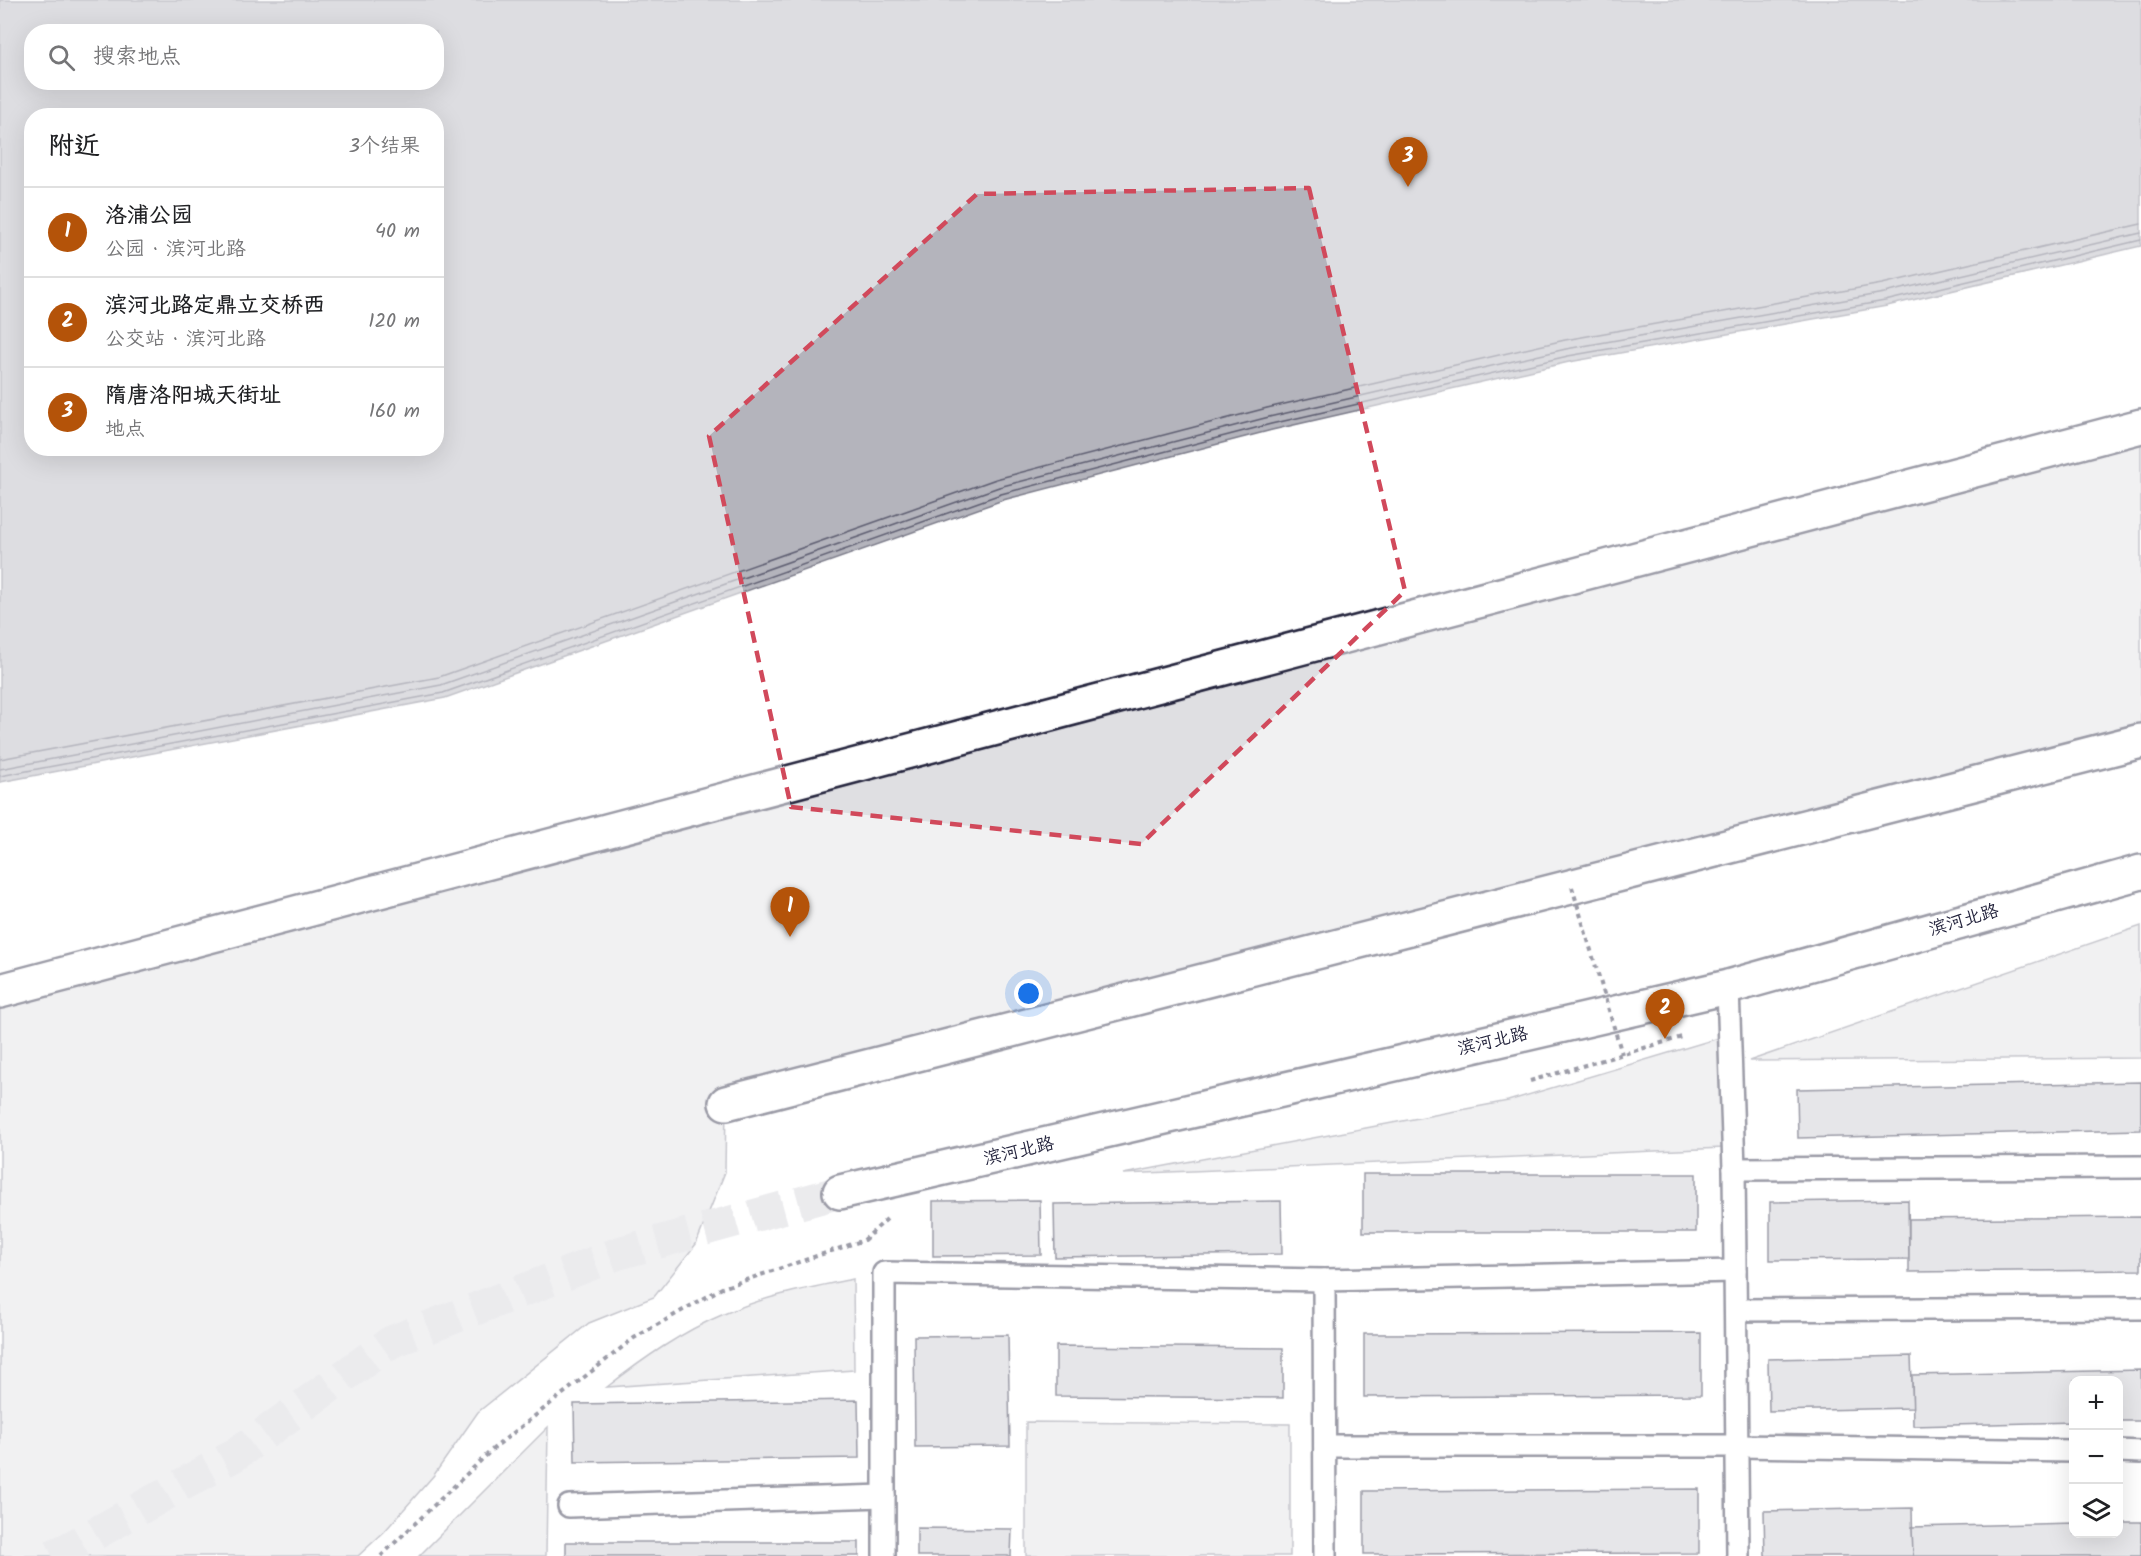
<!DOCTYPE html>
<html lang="zh">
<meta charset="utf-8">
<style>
:root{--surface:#fff;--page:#f2f2f2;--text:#202124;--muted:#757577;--line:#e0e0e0;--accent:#b45309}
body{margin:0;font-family:Kalam,"LXGW WenKai TC",sans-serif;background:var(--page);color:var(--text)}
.controls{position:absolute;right:18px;bottom:18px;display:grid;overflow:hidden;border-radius:12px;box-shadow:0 6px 24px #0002}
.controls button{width:54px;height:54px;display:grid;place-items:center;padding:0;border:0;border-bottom:2px solid var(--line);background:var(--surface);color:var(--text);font:30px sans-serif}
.you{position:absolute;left:1029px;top:994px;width:21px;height:21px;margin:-15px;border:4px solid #fff;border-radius:50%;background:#1a73e8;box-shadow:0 0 0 9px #1a73e833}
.badge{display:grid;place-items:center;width:39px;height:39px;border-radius:50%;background:var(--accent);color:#fff;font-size:20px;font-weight:700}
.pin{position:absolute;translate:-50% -50px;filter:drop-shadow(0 2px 3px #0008)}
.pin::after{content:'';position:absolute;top:32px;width:21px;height:18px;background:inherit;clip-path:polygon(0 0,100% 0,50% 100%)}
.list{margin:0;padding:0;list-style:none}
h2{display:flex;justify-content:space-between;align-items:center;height:78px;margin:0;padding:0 24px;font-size:26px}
h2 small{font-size:20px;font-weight:400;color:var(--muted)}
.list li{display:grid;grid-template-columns:39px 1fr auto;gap:18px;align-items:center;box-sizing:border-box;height:90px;padding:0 24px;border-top:2px solid var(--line)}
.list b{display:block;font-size:22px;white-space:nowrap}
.list p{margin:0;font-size:20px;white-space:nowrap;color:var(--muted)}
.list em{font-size:20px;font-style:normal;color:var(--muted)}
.icon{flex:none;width:33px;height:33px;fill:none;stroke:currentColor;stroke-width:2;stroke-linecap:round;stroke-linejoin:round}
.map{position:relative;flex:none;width:2141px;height:1556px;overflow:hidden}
.search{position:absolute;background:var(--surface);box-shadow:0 6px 24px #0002;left:24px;top:24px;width:420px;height:66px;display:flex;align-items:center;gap:15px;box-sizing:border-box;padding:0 21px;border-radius:24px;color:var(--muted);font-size:22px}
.panel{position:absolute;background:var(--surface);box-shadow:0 6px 24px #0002;left:24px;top:108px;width:420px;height:348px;border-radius:24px}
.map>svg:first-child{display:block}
.green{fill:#dfdfe2;stroke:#80808e;stroke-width:1.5}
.water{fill:#b4b4bc;stroke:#7a7a88;stroke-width:1.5;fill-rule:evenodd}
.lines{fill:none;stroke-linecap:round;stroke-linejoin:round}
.shore{stroke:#5c5c6f;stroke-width:1.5}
.building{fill:#c8c8cf;stroke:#22223b;stroke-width:1.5}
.secondary-tunnel{stroke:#d3d3d8;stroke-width:33;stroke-dasharray:33 16;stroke-linecap:butt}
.lane-casing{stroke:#22223b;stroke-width:26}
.street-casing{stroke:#22223b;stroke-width:38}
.secondary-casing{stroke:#22223b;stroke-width:38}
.path{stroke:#22223b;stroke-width:4;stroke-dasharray:4.5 4.5;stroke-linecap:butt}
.lane{stroke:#fff;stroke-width:21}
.street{stroke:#fff;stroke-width:33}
.secondary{stroke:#fff;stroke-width:33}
.path-bridge{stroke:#22223b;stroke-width:4;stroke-dasharray:4.5 4.5;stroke-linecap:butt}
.marked{fill:none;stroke:#d1495b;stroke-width:4.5;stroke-dasharray:12 8;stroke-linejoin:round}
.labels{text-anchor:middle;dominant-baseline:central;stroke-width:6;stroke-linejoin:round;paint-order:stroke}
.street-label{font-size:18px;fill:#22223b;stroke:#fff}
</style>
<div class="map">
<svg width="2141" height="1556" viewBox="0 0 2141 1556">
<rect width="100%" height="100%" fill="#fff"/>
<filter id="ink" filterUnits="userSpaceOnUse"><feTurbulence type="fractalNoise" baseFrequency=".0167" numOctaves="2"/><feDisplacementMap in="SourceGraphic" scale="12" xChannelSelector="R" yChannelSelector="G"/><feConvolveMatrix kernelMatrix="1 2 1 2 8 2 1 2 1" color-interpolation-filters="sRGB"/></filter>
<g filter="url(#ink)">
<g class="green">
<path d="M2141,426V741L726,1103L725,1172L696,1244L654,1297L589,1323L478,1412L434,1475L384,1532L358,1556H0V991Z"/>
<path d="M2141,926V1058L1749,1061Z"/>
<path d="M1722,1037L1723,1148L1123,1174L1508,1101Z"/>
<path d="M853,1279L854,1370L607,1387C643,1359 681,1332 724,1314C765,1296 809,1288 853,1279Z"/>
<path d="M1026,1422L1290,1424V1556H1026Z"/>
<path d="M548,1427L546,1556H419Z"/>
</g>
<path class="water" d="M0,0H2141V246L1887,306L1569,362L1272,430L1003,500L445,698L0,782ZM32,32H436V82H32ZM32,116H436V448H32Z"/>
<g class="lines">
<g class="shore">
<path d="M0,759L439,677L996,479L1267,408L1565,340L1882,284L2141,224"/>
<path d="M0,769L441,685L999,487L1269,417L1566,349L1884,293L2141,233"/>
<path d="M0,776L443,693L1001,494L1271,424L1568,356L1885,301L2141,240"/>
</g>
</g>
<g class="building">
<path d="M2141,1082V1130L1798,1138L1797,1089Z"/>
<rect x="1363" y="1174" width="333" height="58"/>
<path d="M1040,1200L1041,1255L933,1256V1201Z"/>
<path d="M1908,1200L1909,1259L1770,1260V1202Z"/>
<path d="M1281,1201L1282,1254L1055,1257L1054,1204Z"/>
<path d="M2141,1217V1270L1909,1272V1219Z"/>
<path d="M1701,1333V1395L1364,1397V1334Z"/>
<path d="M1008,1335L1010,1446L915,1447L914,1336Z"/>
<path d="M1056,1346L1283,1348V1398L1056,1396Z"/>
<path d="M1911,1356L1913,1408L1769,1411L1768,1359Z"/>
<path d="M2141,1370V1421H2118V1380H2074V1422L1913,1426L1912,1375Z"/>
<path d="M858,1400L859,1458L575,1462L574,1404Z"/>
<path d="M1699,1489V1553L1364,1554V1491Z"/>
<path d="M1912,1508L1913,1556H1765L1764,1511Z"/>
<path d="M2118,1522H2141V1556H1913L1912,1527L2074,1523V1534H2118Z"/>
<path d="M917,1528L1012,1529L1011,1556H917Z"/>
<rect x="566" y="1542" width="293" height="14"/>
</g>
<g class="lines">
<path class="secondary-tunnel" d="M52,1556L66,1550L235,1455L391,1342L619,1253L840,1192"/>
<defs>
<g id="lane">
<path d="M1728,987L1734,1169L1738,1556"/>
<path d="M1734,1169L2141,1167"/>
<path d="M1324,1280L1325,1556"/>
<path d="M1736,1310L2141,1308"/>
<path d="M1325,1446H1737L2074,1451"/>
<path d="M2118,1451L2141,1452"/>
<path d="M569,1506L884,1496"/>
<path d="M884,1556V1273L1324,1280L1735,1271"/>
</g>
<g id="street">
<path d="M0,991L2141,426"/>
<path d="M726,1103L2141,741"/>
</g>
<path id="secondary" d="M840,1192L1728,987L2141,872"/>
</defs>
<use href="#lane" class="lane-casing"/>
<use href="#street" class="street-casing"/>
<use href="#secondary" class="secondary-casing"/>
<g class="path">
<path d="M1530,1081L1682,1037"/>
<path d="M381,1556L494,1448L634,1338L722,1288L864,1240L888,1218"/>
</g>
<use href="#lane" class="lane"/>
<use href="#street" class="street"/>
<use href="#secondary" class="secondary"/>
<path class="path-bridge" d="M1572,887L1622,1054"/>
</g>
</g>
<path d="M0 0H2141V1556H0ZM1309,188L1405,591L1141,844L791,807L709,436L977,194Z" fill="#fff" fill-opacity=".55" fill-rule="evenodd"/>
<path class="marked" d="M1309,188L1405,591L1141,844L791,807L709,436L977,194Z"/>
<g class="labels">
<g class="street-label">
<text transform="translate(1964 921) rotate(-16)">滨河北路</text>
<text transform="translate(1493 1042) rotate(-13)">滨河北路</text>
<text transform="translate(1019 1152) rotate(-13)">滨河北路</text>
</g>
</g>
</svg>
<div class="controls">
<button>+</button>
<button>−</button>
<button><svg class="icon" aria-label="layers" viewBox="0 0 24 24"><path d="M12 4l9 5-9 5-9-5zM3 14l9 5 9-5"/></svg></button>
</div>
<div class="you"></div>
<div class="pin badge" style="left:790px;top:937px">1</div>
<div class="pin badge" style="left:1665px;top:1039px">2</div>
<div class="pin badge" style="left:1408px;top:187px">3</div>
<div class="search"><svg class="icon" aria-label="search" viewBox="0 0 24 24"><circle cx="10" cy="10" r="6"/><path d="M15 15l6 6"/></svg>搜索地点</div>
<section class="panel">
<h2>附近<small>3个结果</small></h2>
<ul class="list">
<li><span class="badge">1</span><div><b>洛浦公园</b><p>公园 · 滨河北路</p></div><em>40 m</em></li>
<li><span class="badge">2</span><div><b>滨河北路定鼎立交桥西</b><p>公交站 · 滨河北路</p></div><em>120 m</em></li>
<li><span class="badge">3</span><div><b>隋唐洛阳城天街址</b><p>地点</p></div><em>160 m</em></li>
</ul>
</section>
</div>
